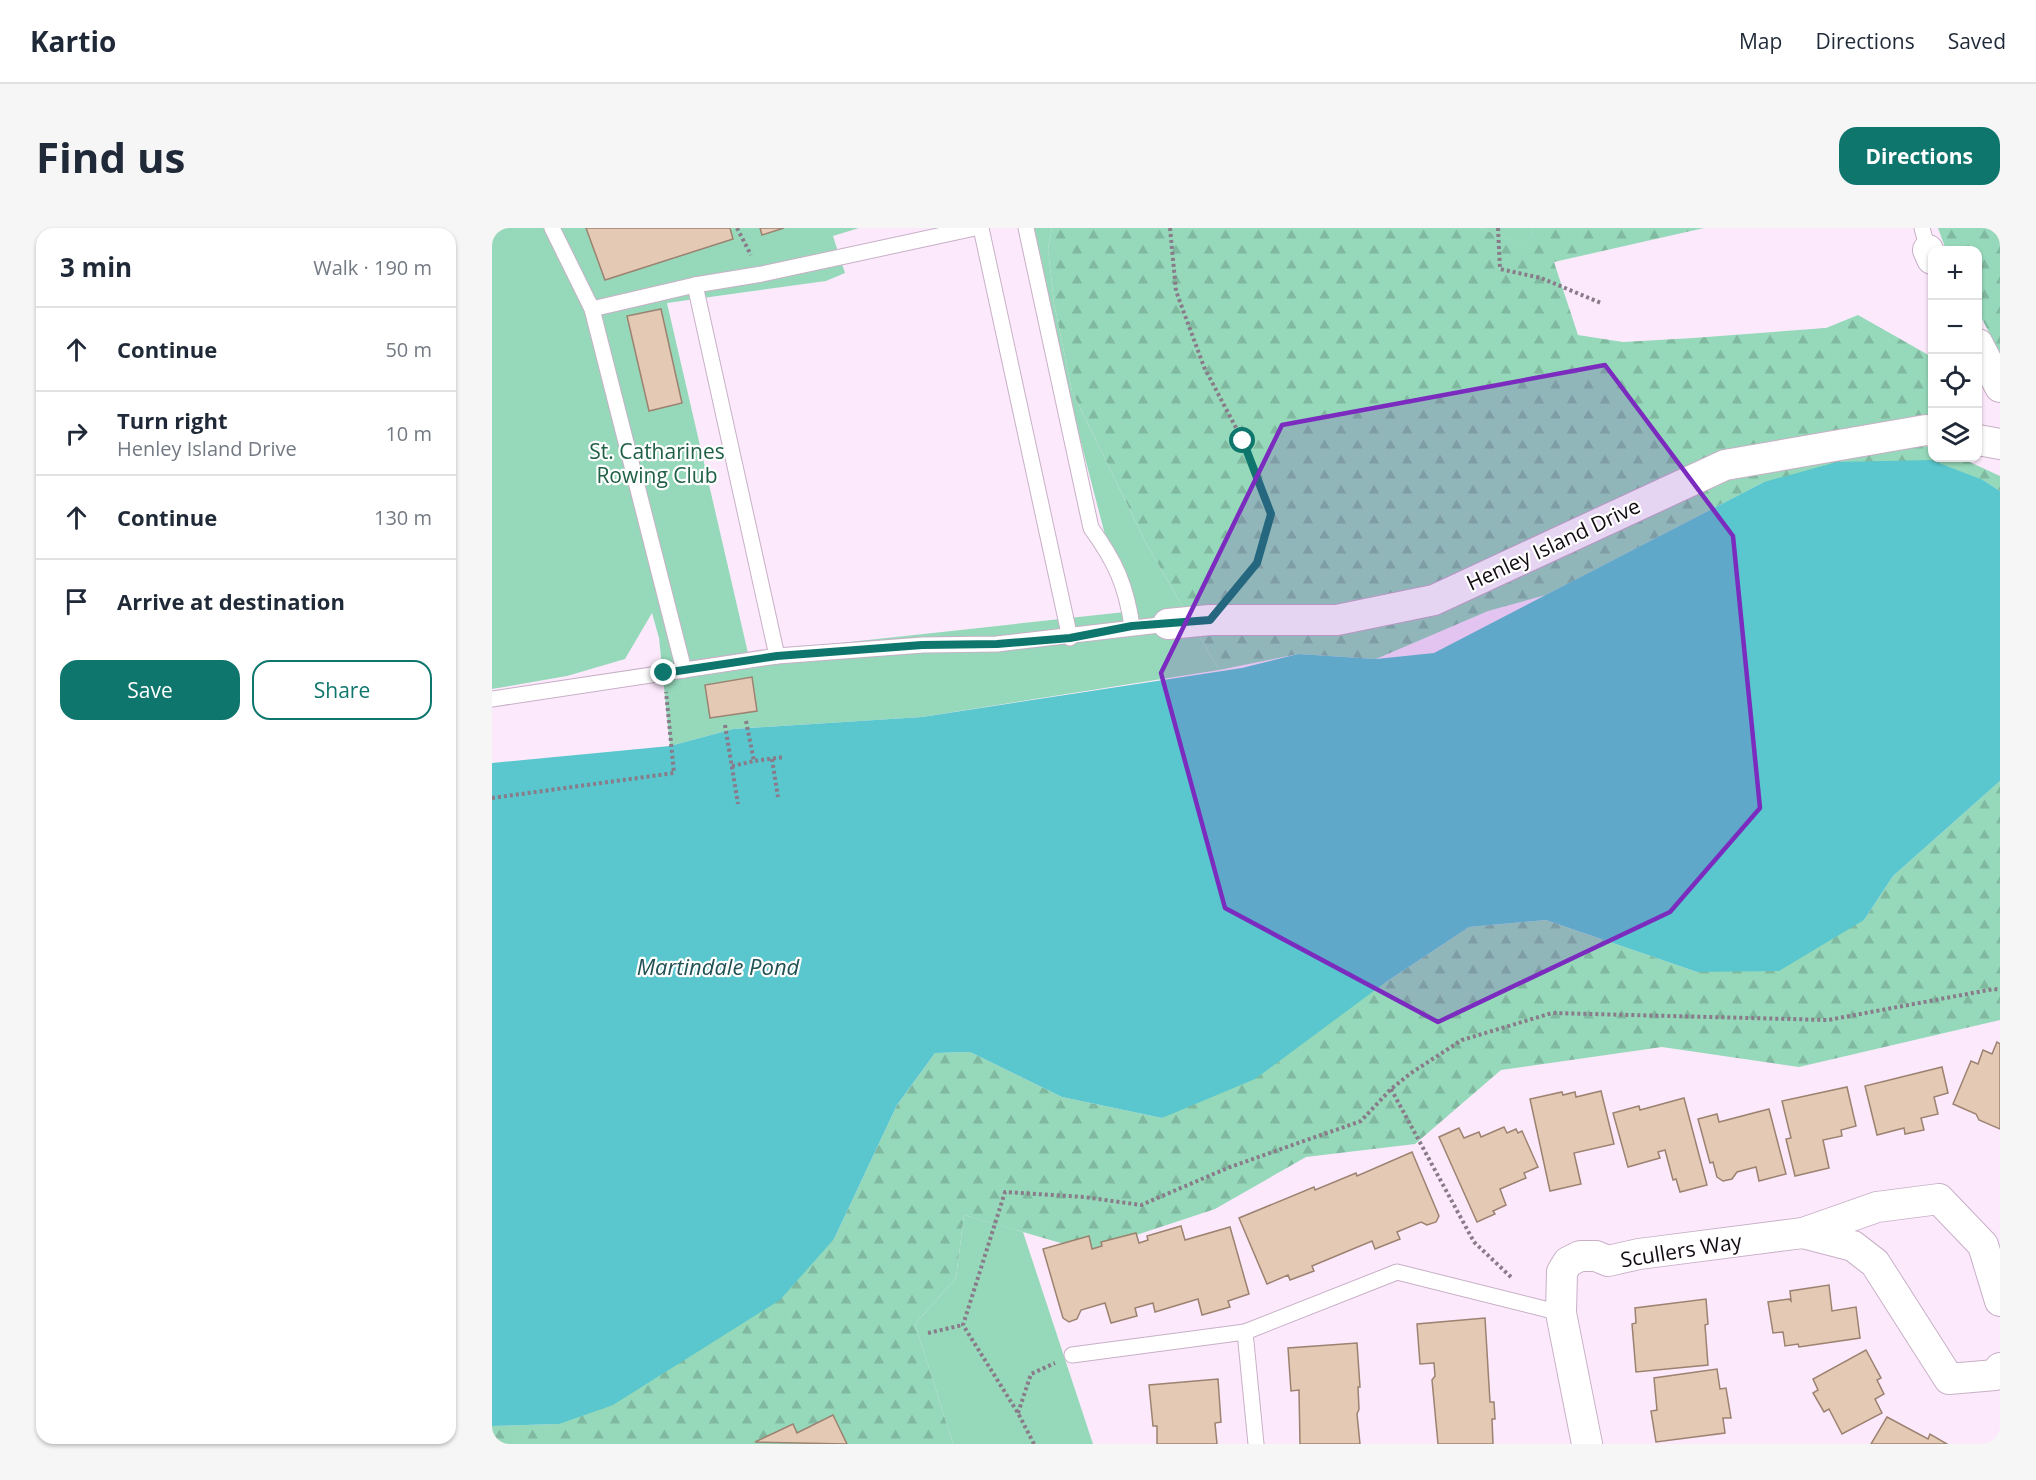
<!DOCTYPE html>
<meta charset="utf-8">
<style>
:root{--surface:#fff;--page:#f6f6f7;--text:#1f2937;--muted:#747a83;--line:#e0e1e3;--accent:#0f766e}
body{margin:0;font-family:"Open Sans",sans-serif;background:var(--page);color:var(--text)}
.controls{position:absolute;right:18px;top:18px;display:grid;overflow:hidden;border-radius:12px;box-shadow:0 2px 4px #0004}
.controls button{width:54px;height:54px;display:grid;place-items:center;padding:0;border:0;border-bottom:2px solid var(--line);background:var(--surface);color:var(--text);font:30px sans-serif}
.stop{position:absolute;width:18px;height:18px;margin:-14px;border:4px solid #0f766e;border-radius:50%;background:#fff}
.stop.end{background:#0f766e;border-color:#fff;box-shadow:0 2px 6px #0008}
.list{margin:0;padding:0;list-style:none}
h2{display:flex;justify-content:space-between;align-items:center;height:78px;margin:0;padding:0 24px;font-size:26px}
h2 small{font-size:20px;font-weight:400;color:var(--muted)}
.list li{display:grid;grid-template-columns:39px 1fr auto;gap:18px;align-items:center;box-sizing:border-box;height:84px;padding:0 24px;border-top:2px solid var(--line)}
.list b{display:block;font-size:22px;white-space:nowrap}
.list p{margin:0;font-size:20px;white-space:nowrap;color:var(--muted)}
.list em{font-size:20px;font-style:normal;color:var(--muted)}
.actions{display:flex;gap:12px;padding:18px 24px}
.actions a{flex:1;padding:14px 0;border:2px solid var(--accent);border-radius:18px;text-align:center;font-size:21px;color:var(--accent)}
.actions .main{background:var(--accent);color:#fff}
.icon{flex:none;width:33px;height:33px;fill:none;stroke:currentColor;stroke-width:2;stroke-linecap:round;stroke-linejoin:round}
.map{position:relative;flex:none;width:1508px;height:1216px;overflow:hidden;border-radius:18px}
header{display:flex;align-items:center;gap:36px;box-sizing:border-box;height:84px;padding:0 30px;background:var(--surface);border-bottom:2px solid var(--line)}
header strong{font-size:28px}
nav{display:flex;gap:33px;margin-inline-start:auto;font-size:21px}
.intro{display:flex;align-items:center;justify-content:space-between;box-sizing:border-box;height:144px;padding:0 36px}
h1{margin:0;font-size:42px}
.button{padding:15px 27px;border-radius:18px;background:var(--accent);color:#fff;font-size:21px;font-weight:700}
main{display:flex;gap:36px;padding:0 36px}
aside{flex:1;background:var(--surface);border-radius:18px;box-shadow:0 2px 4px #0004}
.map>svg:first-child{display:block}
.green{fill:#96d9ba;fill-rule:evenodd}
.forest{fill:url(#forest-firs)}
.water{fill:#59c7cd}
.building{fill:#e4c9b5;stroke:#9c8270;stroke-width:1.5}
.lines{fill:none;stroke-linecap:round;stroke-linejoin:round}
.lane-casing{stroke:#c8b0c7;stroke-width:17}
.street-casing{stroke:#c8b0c7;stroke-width:32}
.path{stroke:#897b89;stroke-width:4;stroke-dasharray:3 3;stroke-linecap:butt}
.lane{stroke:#fff;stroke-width:15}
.street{stroke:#fff;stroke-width:30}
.route{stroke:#0f766e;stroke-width:8}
.marked{fill:#7b2cbf;fill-opacity:0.2;stroke:#7b2cbf;stroke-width:4.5;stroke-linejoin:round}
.labels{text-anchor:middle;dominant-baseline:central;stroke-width:4.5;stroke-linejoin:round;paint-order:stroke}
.park-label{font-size:21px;fill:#1f6047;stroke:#fefefe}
.street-label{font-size:21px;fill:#130b13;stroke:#fefefe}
.water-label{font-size:22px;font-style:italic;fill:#215154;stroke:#fefefe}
</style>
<header>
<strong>Kartio</strong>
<nav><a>Map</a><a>Directions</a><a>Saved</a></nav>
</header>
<div class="intro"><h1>Find us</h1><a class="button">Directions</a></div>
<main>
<aside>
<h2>3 min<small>Walk · 190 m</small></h2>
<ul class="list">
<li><svg class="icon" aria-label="ahead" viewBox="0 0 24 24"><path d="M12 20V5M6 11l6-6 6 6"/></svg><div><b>Continue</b></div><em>50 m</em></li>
<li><svg class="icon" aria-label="right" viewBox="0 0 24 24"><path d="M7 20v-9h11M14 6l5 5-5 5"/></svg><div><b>Turn right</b><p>Henley Island Drive</p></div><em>10 m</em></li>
<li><svg class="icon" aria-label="ahead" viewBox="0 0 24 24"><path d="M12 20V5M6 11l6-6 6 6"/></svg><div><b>Continue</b></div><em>130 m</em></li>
<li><svg class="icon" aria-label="arrive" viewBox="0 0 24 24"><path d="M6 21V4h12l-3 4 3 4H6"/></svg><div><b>Arrive at destination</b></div></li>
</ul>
<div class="actions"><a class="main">Save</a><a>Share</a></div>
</aside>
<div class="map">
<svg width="1508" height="1216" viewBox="0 0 1508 1216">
<defs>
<pattern id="forest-firs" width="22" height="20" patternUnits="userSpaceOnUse" patternTransform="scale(1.5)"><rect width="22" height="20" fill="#96d9ba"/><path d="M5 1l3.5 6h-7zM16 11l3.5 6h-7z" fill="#80b99f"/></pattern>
</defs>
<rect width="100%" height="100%" fill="#fde9fc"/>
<g class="green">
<path d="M0,0H94L241,11L238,0H268L270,7L292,0H367L341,8L353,45L334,53L175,75L256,425L633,384L585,199L526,0H560L556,21L562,75L580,163L654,315L727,442L430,489L241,501L178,518L167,410L160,385L133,431L75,448L0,461ZM168,81L190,175L157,183L136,88ZM260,450L218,490L213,457Z"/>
<path d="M988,0H1040L1042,22Z"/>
<path d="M472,987L531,1004L601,1216H461L423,1096L464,1050Z"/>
</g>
<g class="forest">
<path d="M560,0H988L1041,21L1040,0H1212L1062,34L1086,107L1131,114L1201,110L1334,100L1366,87L1440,129V197L1422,215L1440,220V230H1469L1508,248V263L1491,252L1272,254L1054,367L996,383L884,431L806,426L727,442L654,315L580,163L562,75L556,21Z"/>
<path d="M1446,0H1508V126L1486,83V22H1454Z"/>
<path d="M1508,553V792L1307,839L1170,819L1009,842L923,916L814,929L723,981L596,1023L472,987L464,1050L423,1096L461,1216H0V1198L67,1196L342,1011L405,877L443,825L478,824L570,869L670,890L894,754L977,699L1054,692L1205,744L1372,692L1401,648Z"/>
</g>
<path class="water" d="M1439,232L1491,252L1508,263V553L1401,648L1372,692L1287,743L1205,744L1054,692L977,699L894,754L763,851L670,890L570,869L478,824L443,825L405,877L342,1011L288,1072L121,1177L67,1196L0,1198V535L178,518L241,501L430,489L750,440L806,426L884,431L942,425L1272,254L1345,234Z"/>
<g class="building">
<path d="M94,0H238L241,11L113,52Z"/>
<path d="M268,0H292L270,7Z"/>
<path d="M169,81L190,175L157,183L135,88Z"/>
<path d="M260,449L265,483L218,490L213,457Z"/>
<path d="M1505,814L1508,816V901L1487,892L1484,886L1461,876L1479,833L1486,836L1491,822L1500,826Z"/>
<path d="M1450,839L1456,865L1442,869L1446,886L1429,890L1432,902L1413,906L1412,900L1385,907L1373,858Z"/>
<path d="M1355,859L1364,898L1349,902L1350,908L1331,912L1337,940L1303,948L1294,911L1299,910L1290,873Z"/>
<path d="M1109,863L1122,916L1082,925L1089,956L1058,963L1038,871L1070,864L1071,867L1083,864L1084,869Z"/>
<path d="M1192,870L1215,957L1188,964L1184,951L1181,952L1173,922L1166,924L1168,930L1136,939L1121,885L1147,878L1148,882Z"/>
<path d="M1277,881L1294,946L1267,953L1264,939L1245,944L1240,951L1231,953L1225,949L1221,934L1218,935L1206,891L1225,886L1227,894Z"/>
<path d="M1012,899L1015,905L1024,901L1026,905L1030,903L1046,939L1032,945L1034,950L1008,961L1014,977L1001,983L1003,986L985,994L947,909L967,900L972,910L987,904L989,909Z"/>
<path d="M920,924L947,988L944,994L935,997L929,994L905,1004L908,1011L883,1021L880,1013L820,1038L822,1043L798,1052L796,1047L775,1056L747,990L822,959L823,962L864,945L865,948Z"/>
<path d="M689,998L693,1012L738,999L757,1066L736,1073L738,1079L710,1087L706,1071L663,1084L661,1075L643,1080L645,1088L619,1095L613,1075L589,1082L585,1091L577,1094L571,1090L551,1021L597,1008L600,1021L610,1018L609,1014L644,1005L647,1015L656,1012L655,1008Z"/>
<path d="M1337,1057L1340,1083L1364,1079L1368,1110L1307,1119L1306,1116L1293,1118L1291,1104L1281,1105L1276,1074L1297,1071L1299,1073L1298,1063Z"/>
<path d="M1214,1071L1216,1096L1213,1097L1216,1137L1144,1144L1140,1096L1144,1095L1143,1080Z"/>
<path d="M993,1090L998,1174H1002L1003,1191H1000L1001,1216H946L940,1152L943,1148L942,1135L928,1136L925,1096Z"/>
<path d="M865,1115L868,1159H866L867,1181L865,1186L868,1216H808L807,1162L799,1163L796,1120Z"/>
<path d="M1374,1122L1389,1150L1385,1152L1392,1166L1383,1171L1390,1185L1350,1206L1337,1181L1332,1184L1321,1165L1326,1162L1321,1151Z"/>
<path d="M1225,1141L1228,1161L1234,1160L1239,1190H1231L1233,1205L1164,1214L1159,1183L1165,1182L1162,1150Z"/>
<path d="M726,1151L729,1194L723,1195L725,1216H665V1198H661L657,1157Z"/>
<path d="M341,1187L355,1216L263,1214L301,1196L305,1205Z"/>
<path d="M1395,1189L1436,1211L1438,1206L1455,1216H1379Z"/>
</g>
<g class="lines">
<defs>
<g id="lane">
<path d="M60,0L100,81L192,442"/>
<path d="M489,0L578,410"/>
<path d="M534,0L599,300C623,333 634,357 640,398"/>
<path d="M1430,0L1436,22"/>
<path d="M100,81L203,57"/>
<path d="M285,428L203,57L270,46L483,0"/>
<path d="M0,471L285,428L431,417L505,416L676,396"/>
<path d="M753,1104L764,1216"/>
<path d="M580,1127L753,1104L905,1044L1069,1085"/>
</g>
<g id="street">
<path d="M1436,22L1440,31"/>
<path d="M1486,116L1508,159"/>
<path d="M1486,212L1508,216"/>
<path d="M676,396L718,392H845L942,372L1233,237L1434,202L1440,203"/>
<path d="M1311,1005L1361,1018L1383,1035L1457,1151L1503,1147L1508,1140"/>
<path d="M1095,1216L1069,1085L1070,1044L1076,1034L1088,1028H1104L1116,1033L1147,1026L1311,1005L1385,979L1447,971L1491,1017L1508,1073"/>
</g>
</defs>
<use href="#lane" class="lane-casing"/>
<use href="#street" class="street-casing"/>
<g class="path">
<path d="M245,0L259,27"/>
<path d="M678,0L684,63L712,139L751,213L779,286L765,335L741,365"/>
<path d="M1006,0L1008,41L1049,50L1109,75"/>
<path d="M254,493L262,533L292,529"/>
<path d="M233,497L246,576"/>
<path d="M280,531L286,569"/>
<path d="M240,538L262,533"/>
<path d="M0,570L182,545L174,464"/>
<path d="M899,861L982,1014L1021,1051"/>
<path d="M436,1105L471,1097"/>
<path d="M526,1185L539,1146L563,1135"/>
<path d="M542,1216L526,1185L471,1097L513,964L592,969L649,977L738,939L869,893L899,861L919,845L970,812L1060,785L1336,792L1502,761L1508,762"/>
</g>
<use href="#lane" class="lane"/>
<use href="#street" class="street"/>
</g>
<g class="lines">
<path class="route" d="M172,445L285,428L430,417L505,416L578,410L640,398L718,392L765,335L779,286L751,213"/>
</g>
<path class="marked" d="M1113,137L1241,308L1268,580L1178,684L946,794L733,680L669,445L790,197Z"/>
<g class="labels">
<g class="park-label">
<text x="165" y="223">St. Catharines<tspan x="165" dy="24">Rowing Club</tspan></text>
</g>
<g class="street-label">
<text transform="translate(1061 316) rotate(-25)">Henley Island Drive</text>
<text transform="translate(1189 1022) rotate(-9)">Scullers Way</text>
</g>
<g class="water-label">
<text x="226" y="738">Martindale Pond</text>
</g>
</g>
</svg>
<div class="controls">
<button>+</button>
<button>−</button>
<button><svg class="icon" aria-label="locate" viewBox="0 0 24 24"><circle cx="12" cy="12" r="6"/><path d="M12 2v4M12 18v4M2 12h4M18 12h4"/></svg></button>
<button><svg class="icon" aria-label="layers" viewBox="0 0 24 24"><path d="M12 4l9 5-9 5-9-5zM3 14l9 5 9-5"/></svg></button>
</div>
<div class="stop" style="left:751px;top:213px"></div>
<div class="stop end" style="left:172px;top:445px"></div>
</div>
</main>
